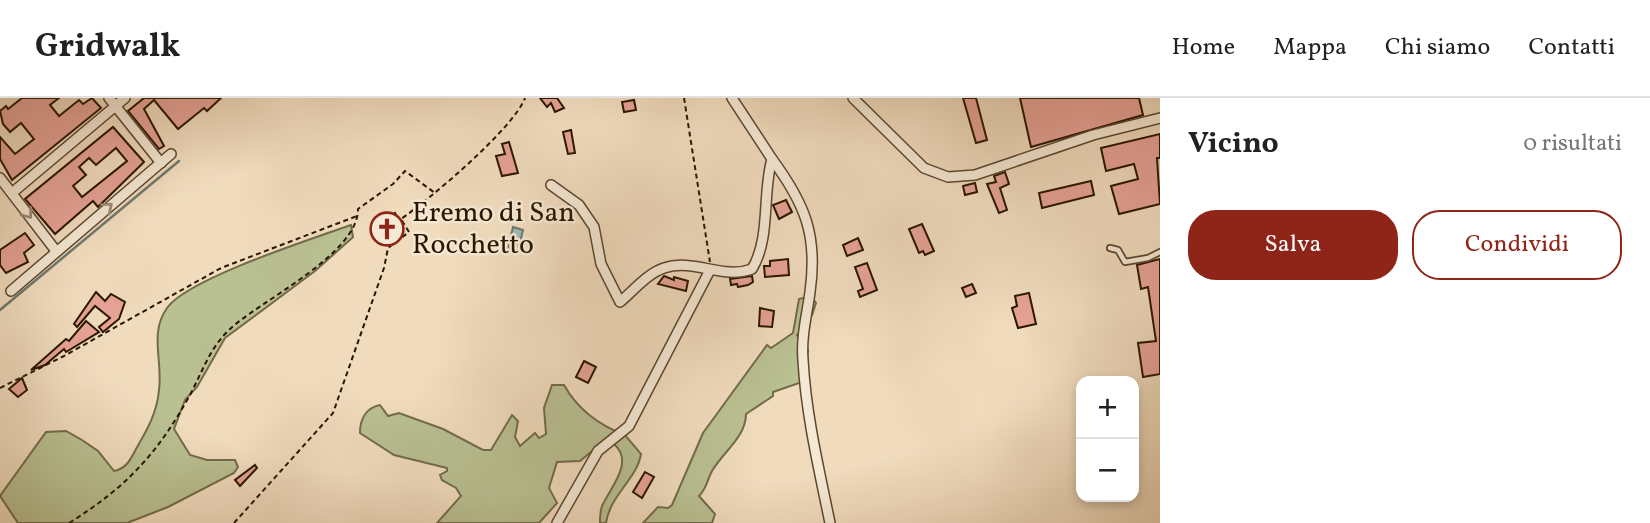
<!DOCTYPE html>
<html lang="it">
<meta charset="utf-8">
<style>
:root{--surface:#fff;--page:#f2f2f2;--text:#222;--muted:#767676;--line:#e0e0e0;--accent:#8f2418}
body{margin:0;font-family:Vollkorn,serif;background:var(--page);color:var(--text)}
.controls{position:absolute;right:21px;bottom:21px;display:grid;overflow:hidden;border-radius:14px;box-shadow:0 4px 10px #0003}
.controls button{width:63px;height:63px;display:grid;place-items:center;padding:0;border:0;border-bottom:2px solid var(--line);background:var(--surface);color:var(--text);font:35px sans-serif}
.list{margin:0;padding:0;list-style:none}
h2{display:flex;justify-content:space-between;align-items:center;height:91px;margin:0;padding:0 28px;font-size:30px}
h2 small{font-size:23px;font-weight:400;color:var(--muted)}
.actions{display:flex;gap:14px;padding:21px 28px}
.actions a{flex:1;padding:16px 0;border:2px solid var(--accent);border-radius:28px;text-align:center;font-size:24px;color:var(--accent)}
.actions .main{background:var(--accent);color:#fff}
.map{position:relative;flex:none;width:1160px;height:425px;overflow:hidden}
header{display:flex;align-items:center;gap:42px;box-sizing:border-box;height:98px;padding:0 35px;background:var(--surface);border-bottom:2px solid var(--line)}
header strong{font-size:33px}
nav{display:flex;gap:38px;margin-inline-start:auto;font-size:24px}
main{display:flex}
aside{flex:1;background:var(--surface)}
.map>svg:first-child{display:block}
.green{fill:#b9c092;stroke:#726b49;stroke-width:2}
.water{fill:#9bbab6;stroke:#6e786d;stroke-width:2}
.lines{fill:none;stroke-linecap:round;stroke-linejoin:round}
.stream{stroke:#6e786d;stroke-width:2.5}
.building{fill:#e6a296;stroke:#2a1600;stroke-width:2;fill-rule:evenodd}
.service-casing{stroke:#5c472f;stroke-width:8}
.minor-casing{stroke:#5c472f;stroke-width:12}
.path{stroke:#2a1600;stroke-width:2;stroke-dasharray:5 3.5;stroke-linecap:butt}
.service{stroke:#f5e8d4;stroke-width:4.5}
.minor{stroke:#f5e8d4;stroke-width:9}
.oneway{stroke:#9a8a75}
.labels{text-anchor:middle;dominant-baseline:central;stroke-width:5;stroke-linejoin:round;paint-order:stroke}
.poi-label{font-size:28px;fill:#2a1600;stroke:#f5e8d4;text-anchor:start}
</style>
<header>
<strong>Gridwalk</strong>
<nav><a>Home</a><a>Mappa</a><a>Chi siamo</a><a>Contatti</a></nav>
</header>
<main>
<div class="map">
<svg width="1160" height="425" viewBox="0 0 1160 425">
<rect width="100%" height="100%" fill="#f0dbbd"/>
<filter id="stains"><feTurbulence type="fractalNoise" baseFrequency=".00286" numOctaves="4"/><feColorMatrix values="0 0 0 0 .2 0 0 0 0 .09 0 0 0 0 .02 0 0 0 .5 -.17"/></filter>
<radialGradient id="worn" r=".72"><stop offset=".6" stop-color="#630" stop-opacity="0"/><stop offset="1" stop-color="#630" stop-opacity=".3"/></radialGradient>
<g class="green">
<path d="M351,127L353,139L315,173L225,240L197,289L185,302L174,331L190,357L207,362H235L238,369L234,375L168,409L127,425H18L0,398L46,334L66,333L82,342L98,353L114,373C126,371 131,361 136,351C147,332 157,315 159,292C163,263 149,235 167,210C187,181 314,140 351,127Z"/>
<path d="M811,198L816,205L812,217L797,237L808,252C805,264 810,271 805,283L773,294V298L746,316C746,339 723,354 712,373C707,382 707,390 699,398L715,416L712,425H643L658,409L668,410L672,407L703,335L767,247L771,250L793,235L799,201Z"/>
<path d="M552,287H564C578,312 601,328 625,337L641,356C637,381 610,397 606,425H600C600,419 600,414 602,408C610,390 634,365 615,347L601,346L580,363L557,364L549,390L557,405L539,425H437L461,398L456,390L442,382L440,377L447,373V370L394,357L360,335C360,321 366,310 380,307L388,318L399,315L443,331L483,352H491L512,317L518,323L515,339L520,348L535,335L539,340L546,336L544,310Z"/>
</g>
<path class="water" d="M513,129L523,132L518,153L508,150Z"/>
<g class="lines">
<path class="stream" d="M0,212L179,63"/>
</g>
<g class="building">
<path d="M22,0H59L50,7L59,18L79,2L83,6L92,0L101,10L12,82L0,61V39L15,56L34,41L21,25L10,34L3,26L0,13L6,8L8,11Z"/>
<path d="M144,0H221L207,13L204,10L178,31L154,2L144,11L164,48L159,51L128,13Z"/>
<path d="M540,0H557L564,10L555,14L551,5L547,9Z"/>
<path d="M963,0H976L987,42L976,45Z"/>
<path d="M1020,0H1139L1143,17L1031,49Z"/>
<path d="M634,2L636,12L624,14L622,4Z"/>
<path d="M113,29L144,64L98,109L93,103L55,136L25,101ZM116,50L127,63L82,99L73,88L86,77L79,69L89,60L96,67Z"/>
<path d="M571,32L575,55L568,56L563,34Z"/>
<path d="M1160,36V60H1157L1160,106L1119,116L1111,88L1138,81L1134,66L1106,73L1101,50Z"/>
<path d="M509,44L518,75L502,78L496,58L505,56L502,46Z"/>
<path d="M1005,74L1009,86L1000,90L1007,112L999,115L987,86L996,84L994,78Z"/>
<path d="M1091,83L1094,97L1042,110L1039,95Z"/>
<path d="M975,85L977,94L965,97L963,88Z"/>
<path d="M786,102L792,114L779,121L773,107Z"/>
<path d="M395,115L402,126L398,129L401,135L383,146L376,128Z"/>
<path d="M922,126L934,153L925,157L923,153L919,155L909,131Z"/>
<path d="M25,135L34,147L24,155L28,164L6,175L0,167V152Z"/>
<path d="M858,140L863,152L847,158L843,147Z"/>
<path d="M788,161L789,177L765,179L764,168H770V163Z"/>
<path d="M1160,161V276L1143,279L1138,245L1156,243L1148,189L1141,191L1137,167Z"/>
<path d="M867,165L877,192L860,199L858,193L863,191L855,169Z"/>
<path d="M664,178L674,182V179L688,183L686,193L658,186Z"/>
<path d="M752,178L753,184L748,187L738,189L737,186L731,187L730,181Z"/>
<path d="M972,186L976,195L966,199L962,190Z"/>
<path d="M96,194L105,203L111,196L125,204L119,221L103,234L99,229L110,220L95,208L77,229L74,226Z"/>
<path d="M1029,195L1036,226L1018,230L1012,210L1017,208L1015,198Z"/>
<path d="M760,210L774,213L772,229L759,228Z"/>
<path d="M86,223L99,234L66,254L64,251L45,267L31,272L66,241L69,243Z"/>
<path d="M584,263L596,269L588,285L576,279Z"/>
<path d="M22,280L27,292L18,299L9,291Z"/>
<path d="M255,367L257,370L240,388L235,382Z"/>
<path d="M645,374L654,379L642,400L633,394Z"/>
</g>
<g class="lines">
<defs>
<path id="service" d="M1110,150L1118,152L1125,164L1148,160L1160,154"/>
<g id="minor">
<path d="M109,0L161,65"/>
<path d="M853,0L924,70L948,79L975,77L1093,37L1160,20"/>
<path d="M772,61C805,106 818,137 810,194C807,217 801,238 803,262C806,317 819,371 830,425"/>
<path d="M0,80L56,153"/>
<path d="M551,87L579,107L594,129L601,166L620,204C633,193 648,175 664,170C694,160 723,182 752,171C771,140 762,95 772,61L732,0"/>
<path d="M12,95L125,0"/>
<path d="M11,193L171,56"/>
<path d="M557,425L598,353L629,328L710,172"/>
</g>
</defs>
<use href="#service" class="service-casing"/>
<use href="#minor" class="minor-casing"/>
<g class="path">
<path d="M684,0L710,164"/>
<path d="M0,290L64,258L221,170L357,118"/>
<path d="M69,425C127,389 159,354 191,295C203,272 210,250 229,232C259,203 358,157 358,111L393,86L405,73L435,95"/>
<path d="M234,425L333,315L384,170L388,150L409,134L401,121C430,101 513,31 525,0"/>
</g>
<use href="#service" class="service"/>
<use href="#minor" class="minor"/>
</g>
<defs><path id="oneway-chevron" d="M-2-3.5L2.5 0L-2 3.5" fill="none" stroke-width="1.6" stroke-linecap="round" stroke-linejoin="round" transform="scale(1.75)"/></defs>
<g class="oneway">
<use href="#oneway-chevron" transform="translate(108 109) rotate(-40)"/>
<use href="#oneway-chevron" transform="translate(28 116) rotate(53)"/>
</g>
<defs>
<symbol id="church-ring" viewBox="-11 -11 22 22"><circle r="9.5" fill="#f5e8d4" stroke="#8f2418" stroke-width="1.5"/><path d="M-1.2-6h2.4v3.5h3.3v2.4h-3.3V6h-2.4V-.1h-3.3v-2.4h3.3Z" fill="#8f2418"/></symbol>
</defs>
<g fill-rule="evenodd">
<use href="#church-ring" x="368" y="112" width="38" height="38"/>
</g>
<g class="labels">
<g class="poi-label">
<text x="412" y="115">Eremo di San<tspan x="412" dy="32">Rocchetto</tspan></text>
</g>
</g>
<rect width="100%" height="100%" filter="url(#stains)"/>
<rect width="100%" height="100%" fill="url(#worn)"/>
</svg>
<div class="controls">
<button>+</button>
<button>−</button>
</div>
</div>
<aside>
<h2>Vicino<small>0 risultati</small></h2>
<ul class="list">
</ul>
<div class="actions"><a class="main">Salva</a><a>Condividi</a></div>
</aside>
</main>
